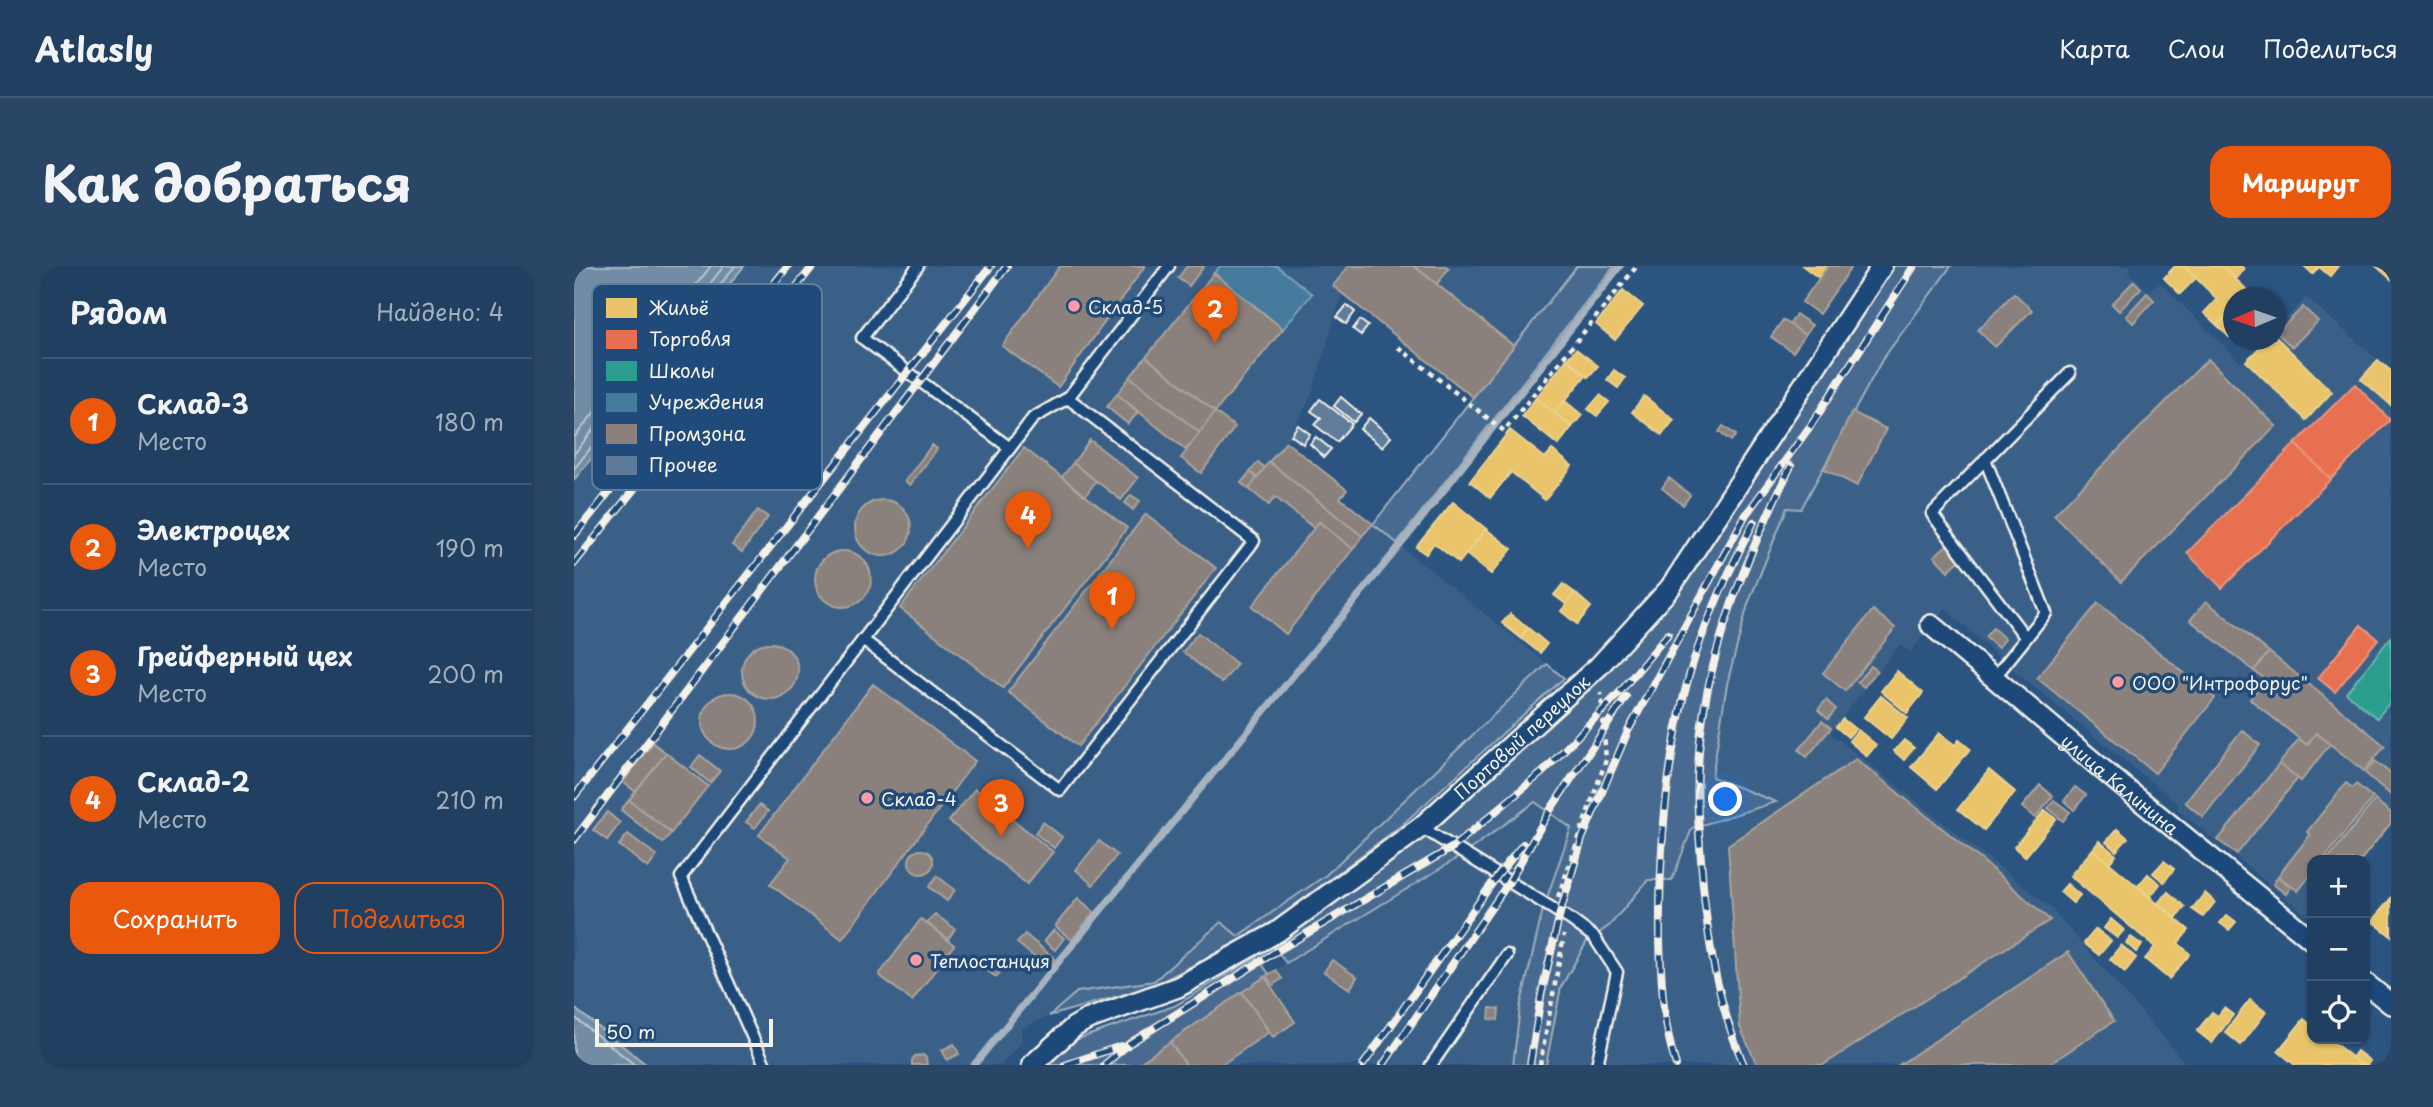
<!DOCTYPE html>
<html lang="ru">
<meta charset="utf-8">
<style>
:root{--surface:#213f61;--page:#294667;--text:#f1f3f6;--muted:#a2afbd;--line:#3e5876;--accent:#ea580c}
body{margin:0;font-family:"Playpen Sans",sans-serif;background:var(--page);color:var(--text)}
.controls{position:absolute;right:21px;bottom:21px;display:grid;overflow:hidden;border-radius:14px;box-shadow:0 2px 5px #0004}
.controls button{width:63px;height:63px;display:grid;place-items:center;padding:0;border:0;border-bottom:2px solid var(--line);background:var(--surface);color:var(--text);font:35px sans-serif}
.compass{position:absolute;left:1649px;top:21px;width:63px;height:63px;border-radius:50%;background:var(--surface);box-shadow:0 2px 5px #0004;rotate:268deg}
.scale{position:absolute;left:21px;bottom:18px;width:178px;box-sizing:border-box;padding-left:7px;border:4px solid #f4f1e8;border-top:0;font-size:19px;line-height:24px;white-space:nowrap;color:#f4f1e8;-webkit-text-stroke:5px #1f4a7a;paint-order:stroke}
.you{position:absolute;left:1152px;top:534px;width:24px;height:24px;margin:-18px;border:5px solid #fff;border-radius:50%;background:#1a73e8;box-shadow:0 0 0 10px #1a73e833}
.badge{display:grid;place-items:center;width:46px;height:46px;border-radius:50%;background:var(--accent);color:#fff;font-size:23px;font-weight:700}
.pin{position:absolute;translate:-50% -58px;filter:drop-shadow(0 2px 4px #0008)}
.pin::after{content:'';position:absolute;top:37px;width:24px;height:21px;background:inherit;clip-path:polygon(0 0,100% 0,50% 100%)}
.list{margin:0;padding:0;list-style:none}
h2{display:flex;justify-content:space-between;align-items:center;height:91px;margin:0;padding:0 28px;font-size:30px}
h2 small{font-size:23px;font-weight:400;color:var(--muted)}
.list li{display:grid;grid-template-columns:46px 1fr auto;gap:21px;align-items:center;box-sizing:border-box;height:126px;padding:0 28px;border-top:2px solid var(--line)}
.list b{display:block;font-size:26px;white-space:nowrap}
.list p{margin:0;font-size:23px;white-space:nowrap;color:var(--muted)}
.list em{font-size:23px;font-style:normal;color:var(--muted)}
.actions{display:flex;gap:14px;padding:21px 28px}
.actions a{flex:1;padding:16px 0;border:2px solid var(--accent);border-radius:21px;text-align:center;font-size:24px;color:var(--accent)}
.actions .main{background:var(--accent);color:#fff}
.icon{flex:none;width:38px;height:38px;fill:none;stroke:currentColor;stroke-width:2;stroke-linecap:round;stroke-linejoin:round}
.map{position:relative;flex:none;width:1817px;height:799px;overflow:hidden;border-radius:21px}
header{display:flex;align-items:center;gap:42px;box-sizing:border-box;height:98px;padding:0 35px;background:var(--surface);border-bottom:2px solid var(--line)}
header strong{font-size:33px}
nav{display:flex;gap:38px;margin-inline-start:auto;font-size:24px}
.intro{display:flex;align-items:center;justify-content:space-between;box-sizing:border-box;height:168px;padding:0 42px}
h1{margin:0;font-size:49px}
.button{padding:18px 32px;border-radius:21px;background:var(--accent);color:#fff;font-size:24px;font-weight:700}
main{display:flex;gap:42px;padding:0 42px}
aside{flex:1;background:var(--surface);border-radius:21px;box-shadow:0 2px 5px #0004}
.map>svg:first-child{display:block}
.built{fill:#3b6088}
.green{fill:#496b90;stroke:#9eaebc;stroke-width:2}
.water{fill:#738ca6;stroke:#a7b4c0;stroke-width:2}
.homes{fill:#e9c46a;stroke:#ecd290;stroke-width:2}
.shops{fill:#e76f51;stroke:#eb967e;stroke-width:2}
.schools{fill:#2a9d8f;stroke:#67b6aa;stroke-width:2}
.public{fill:#457b9d;stroke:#7a9eb4;stroke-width:2}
.industry{fill:#8a817c;stroke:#aaa39c;stroke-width:2}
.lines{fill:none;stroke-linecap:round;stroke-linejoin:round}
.shore{stroke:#c0c9ce;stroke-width:2}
.stream{stroke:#a7b4c0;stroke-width:7}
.building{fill:#5e7b9a;stroke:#f4f1e8;stroke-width:2}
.service-casing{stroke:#f4f1e8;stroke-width:15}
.minor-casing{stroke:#f4f1e8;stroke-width:24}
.path{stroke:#f4f1e8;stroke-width:4.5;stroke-dasharray:5 5;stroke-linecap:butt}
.service{stroke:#1f4a7a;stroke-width:10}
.minor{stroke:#1f4a7a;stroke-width:19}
.rail-casing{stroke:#f4f1e8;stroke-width:8}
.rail{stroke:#1f4a7a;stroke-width:5;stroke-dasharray:16;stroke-linecap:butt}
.poi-dot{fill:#ff9aa2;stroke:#1f4a7a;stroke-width:2.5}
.labels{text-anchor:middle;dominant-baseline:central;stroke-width:7;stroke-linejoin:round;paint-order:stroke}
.poi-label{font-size:18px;fill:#f4f1e8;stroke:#1f4a7a;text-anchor:start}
.street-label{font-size:18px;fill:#f4f1e8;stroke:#1f4a7a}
.key{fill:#1f4a7a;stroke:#5f7c9b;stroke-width:2}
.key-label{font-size:19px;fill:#f4f1e8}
</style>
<header>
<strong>Atlasly</strong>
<nav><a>Карта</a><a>Слои</a><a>Поделиться</a></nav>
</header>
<div class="intro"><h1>Как добраться</h1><a class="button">Маршрут</a></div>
<main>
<aside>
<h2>Рядом<small>Найдено: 4</small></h2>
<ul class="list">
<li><span class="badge">1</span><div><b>Склад-3</b><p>Место</p></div><em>180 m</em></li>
<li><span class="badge">2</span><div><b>Электроцех</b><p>Место</p></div><em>190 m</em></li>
<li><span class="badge">3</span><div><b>Грейферный цех</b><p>Место</p></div><em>200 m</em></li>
<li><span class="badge">4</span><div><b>Склад-2</b><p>Место</p></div><em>210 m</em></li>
</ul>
<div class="actions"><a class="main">Сохранить</a><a>Поделиться</a></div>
</aside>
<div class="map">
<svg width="1817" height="799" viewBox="0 0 1817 799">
<rect width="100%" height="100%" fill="#2c5481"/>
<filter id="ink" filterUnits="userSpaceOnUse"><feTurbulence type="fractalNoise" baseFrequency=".0143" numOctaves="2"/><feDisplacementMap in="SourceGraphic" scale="14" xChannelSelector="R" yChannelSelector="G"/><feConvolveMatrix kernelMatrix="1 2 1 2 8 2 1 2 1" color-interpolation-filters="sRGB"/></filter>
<g filter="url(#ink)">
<g class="built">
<path d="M170,0H775L759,19L768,27L737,131L712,176L696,196L788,270L799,258L973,398L752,609L664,670L647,657L580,715L503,726L475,750L447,763L448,776L427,799H73L0,742V214Z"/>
<path d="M840,0H1003L940,80Z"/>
<path d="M1377,0H1558L1554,6L1575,25L1585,16L1666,96L1672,95L1693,74H1702V64L1732,31L1804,94L1788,113L1817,139V557L1787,594H1738V653L1604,544V538L1432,398L1371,342L1336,386L1326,378L1256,467L1477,642L1613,799H972L987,721L1012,677L1036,659L1074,614H1098L1118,562L1201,536L1138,511L1153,418L1174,338L1213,242L1242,218L1278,146L1308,94Z"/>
<path d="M961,536L997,562L969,643L946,742L939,799H563L702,704L890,588Z"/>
</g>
<g class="green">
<path d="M1003,0H1040L823,277L799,258Z"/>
<path d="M1319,0H1377L1308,94L1227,243L1213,242L1174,338L1153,418L1138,511L1202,536L1118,562L1098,614H1074L1036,659L1012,677L987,721L972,799H939L946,742L969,643L997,562L961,536L890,588L712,697L699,680L849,570L1088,348L1121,304Z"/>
<path d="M973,398L990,412L829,558L691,662L579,720L475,750L503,726L580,715L647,656L664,670L752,609Z"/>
<path d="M683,691L695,708L563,799H471L498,775L600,740Z"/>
</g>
<g class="water">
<path d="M0,0H170L0,214Z"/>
<path d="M0,742L73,799H0Z"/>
</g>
<g class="homes">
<path d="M1229,0H1254L1245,12Z"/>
<path d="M1601,0H1610L1622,12L1606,28L1590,12Z"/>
<path d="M1610,0H1648L1675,26L1669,32H1660V42L1643,59L1630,47L1643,33Z"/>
<path d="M1648,0H1667L1670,3L1662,13Z"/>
<path d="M1730,0H1764L1756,10L1745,1L1739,8Z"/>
<path d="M1802,0H1817V13Z"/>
<path d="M1049,24L1069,40L1041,74L1022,58Z"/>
<path d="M1660,42V67L1655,71L1643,59Z"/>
<path d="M1702,71L1758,126L1732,154L1672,95L1693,74H1702Z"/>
<path d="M1002,83L1024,100L1014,111L993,93Z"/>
<path d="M993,93L1012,109L981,147L962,132Z"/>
<path d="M1804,94L1817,105V139L1787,113Z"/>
<path d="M1040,104L1051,112L1044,122L1033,114Z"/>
<path d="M1026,129L1035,136L1023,150L1014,143Z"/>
<path d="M1070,130L1100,154L1088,169L1058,146Z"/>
<path d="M962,132L998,161L984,179L948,150Z"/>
<path d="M991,135L1008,149L998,161L981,147Z"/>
<path d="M936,164L971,192L978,184L998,200L971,234L937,206L916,232L896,215Z"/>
<path d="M879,236L912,263L885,297L860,277L852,288L842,281Z"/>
<path d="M912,263L938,283L917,308L892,288Z"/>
<path d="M989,318L1001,327L992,338L980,329Z"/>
<path d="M1001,327L1017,341L1003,358L987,345Z"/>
<path d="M936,348L954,362L947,372L928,357Z"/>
<path d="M954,362L973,378L966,387L947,372Z"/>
<path d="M1323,405L1349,427L1333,447L1307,425Z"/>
<path d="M1307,430L1334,452L1317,473L1290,451Z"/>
<path d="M1269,453L1281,463L1274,471L1262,461Z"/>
<path d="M1284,464L1302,479L1293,490L1275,475Z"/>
<path d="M1365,467L1381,479L1385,474L1396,483L1363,523L1337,501Z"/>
<path d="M1330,474L1340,482L1330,494L1320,485Z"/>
<path d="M1415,504L1441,526L1410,564L1384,543Z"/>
<path d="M1471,544L1482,553L1451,591L1440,581Z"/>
<path d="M1543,563L1554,572L1542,585L1532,576Z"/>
<path d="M1525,575L1542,589L1535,597L1519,583Z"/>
<path d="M1519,583L1615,664L1604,677L1616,688L1595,713L1571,693L1581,681L1496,610Z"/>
<path d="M1590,595L1600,603L1590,616L1579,607Z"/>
<path d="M1574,608L1586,618L1576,631L1564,620Z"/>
<path d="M1493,618L1506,629L1499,637L1486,626Z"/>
<path d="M1594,626L1611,641L1602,652L1584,637Z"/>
<path d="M1631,627L1641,636L1629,651L1618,643Z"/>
<path d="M1817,632V670L1798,655Z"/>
<path d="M1653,649L1662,656L1655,664L1646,657Z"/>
<path d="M1537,653L1550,664L1543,672L1530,662Z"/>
<path d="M1522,663L1537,675L1525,689L1510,677Z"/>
<path d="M1557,671L1568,679L1562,686L1552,677Z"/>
<path d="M1547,679L1562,692L1551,706L1536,693Z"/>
<path d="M1676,734L1692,746L1667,779L1651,766Z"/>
<path d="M1650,742L1659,749L1638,777L1623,765L1638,746L1644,750Z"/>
<path d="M1730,753L1738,760V773H1755L1788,799H1721L1704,785Z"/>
<path d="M1783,785L1796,795L1793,799H1788L1778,792Z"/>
</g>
<g class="shops">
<path d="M1781,118L1816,154L1757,213L1721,178Z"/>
<path d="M1721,178L1757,213L1648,322L1613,287Z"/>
<path d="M1787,359L1804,373L1761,426L1744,412Z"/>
</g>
<path class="schools" d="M1817,371V435L1803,452L1772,427Z"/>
<path class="public" d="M646,0H703L738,28L709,63L640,7Z"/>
<g class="industry">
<path d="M486,0H571L484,121L428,80Z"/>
<path d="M613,0H630L615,20L604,12Z"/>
<path d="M775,0H840L940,80L899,131L759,20Z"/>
<path d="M840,0H872L875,2L863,18Z"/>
<path d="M1254,0H1278L1245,48L1228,36Z"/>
<path d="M640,7L709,63L641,146L572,91Z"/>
<path d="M1560,15L1567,22L1545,45L1538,38Z"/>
<path d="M1440,27L1458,44L1421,81L1404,64Z"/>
<path d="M1573,27L1580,34L1559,57L1552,50Z"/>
<path d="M1729,41L1744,55L1718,81L1703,67Z"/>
<path d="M1222,48L1238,59L1231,69L1216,58Z"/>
<path d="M1209,54L1231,69L1219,86L1197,71Z"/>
<path d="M572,91L641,146L626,167L556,111Z"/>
<path d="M1634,93L1702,160L1547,316L1480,249Z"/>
<path d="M556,111L626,167L612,184L543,128Z"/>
<path d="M543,128L564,146L554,158L533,141Z"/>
<path d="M641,146L661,161L627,207L607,192Z"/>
<path d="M1278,146L1312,163L1283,220L1250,203Z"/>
<path d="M1149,160L1162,169L1157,175L1145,166Z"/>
<path d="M516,174L564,212L547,234L499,197Z"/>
<path d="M712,176L773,224L766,232L799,258L788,270L695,196Z"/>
<path d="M358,179L363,183L336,219L331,215Z"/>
<path d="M450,182L553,262L429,422L326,342Z"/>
<path d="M684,196L691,202L683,212L676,206Z"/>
<path d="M695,196L788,270L779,283L745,256L740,262L701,231L695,239L675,223Z"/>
<path d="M499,197L522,215L511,230L488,211Z"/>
<path d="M676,206L683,212L675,223L667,217Z"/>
<path d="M1095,212L1116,229L1109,239L1088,222Z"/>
<path d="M557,229L566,235L559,244L551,237Z"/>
<circle cx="309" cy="262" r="28"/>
<path d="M184,244L194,251L168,286L158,279Z"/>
<path d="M572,248L642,302L504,480L434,426Z"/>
<path d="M745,256L779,283L712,368L678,340Z"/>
<path d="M1373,279L1386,294L1374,305L1360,290Z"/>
<circle cx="269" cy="313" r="28"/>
<path d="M1632,335L1695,386L1680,405L1616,354Z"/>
<path d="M1524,337L1641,432L1581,507L1463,412Z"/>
<path d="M1299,344L1321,362L1271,425L1249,407Z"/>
<path d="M1419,362L1431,373L1424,382L1411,371Z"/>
<path d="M624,367L663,398L648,417L609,386Z"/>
<circle cx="196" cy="405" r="28"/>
<path d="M1695,386L1811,480L1790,505L1742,467L1733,479L1676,433L1691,413L1680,405Z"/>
<path d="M1297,400L1303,405L1290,421L1283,416Z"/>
<path d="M299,418L401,495L268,673L196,618L216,592L185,569Z"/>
<circle cx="156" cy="455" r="28"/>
<path d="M1252,434L1262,443L1254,453L1244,444Z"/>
<path d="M1248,455L1257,462L1233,491L1225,484Z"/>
<path d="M1668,464L1686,479L1629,551L1611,536Z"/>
<path d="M1742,467L1756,478L1727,515L1705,498L1725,473L1733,479Z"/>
<path d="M79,477L92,487L62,526L49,516Z"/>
<path d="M92,487L134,520L97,567L55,534Z"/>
<path d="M126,489L146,505L136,517L117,501Z"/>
<path d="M1282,493L1410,596L1476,654L1249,799H1183L1166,761L1154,579Z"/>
<path d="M1801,495L1817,508V529L1791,507Z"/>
<path d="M1705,498L1724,512L1663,588L1644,574Z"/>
<path d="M1772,517L1779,522L1782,518L1799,532L1749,594H1738V607L1724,625L1704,610L1736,569L1733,566Z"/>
<path d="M1466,519L1479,530L1461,552L1448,541Z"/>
<path d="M1501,521L1512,529L1500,544L1490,535Z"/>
<path d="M401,523L479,586L453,618L375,555Z"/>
<path d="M55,534L97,567L89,577L47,544Z"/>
<path d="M1480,534L1496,546L1489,555L1474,542Z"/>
<path d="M1801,534L1817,547V557L1787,594H1753Z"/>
<path d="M185,539L194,545L181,562L172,556Z"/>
<path d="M33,546L46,557L33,574L19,564Z"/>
<path d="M469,556L488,571L480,582L461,567Z"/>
<path d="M54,568L83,590L74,602L45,579Z"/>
<path d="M525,575L543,589L519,619L502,604Z"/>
<circle cx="347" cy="596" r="12"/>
<path d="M363,610L381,624L373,635L355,621Z"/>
<path d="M1704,611L1717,621L1712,628L1699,618Z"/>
<path d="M504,632L520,646L498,674L481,660Z"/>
<path d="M361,648L381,663L374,673L353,657Z"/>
<path d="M347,653L380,679L338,735L305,709Z"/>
<path d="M480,664L490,672L481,684L470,675Z"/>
<path d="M451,668L481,693L474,702L443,677Z"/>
<path d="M1494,686L1540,755L1474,799H1325Z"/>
<path d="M422,694L430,701L422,711L414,705Z"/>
<path d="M758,694L783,711L776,723L750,706Z"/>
<path d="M702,704L708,713L699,719L692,710Z"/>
<path d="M691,711L721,756L699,771L668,726Z"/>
<path d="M668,726L695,766L647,799H612L596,776Z"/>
<path d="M916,742L925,743L924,754L915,753Z"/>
<path d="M596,776L612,799H563Z"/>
<path d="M380,778L385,788L373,794L368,784Z"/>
<path d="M349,789L352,792L353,799H338V794L341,790Z"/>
</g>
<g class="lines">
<g class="shore">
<path d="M0,172L137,0"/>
<path d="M0,188L150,0"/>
<path d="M0,203L161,0"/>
<path d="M0,751L61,799"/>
</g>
<path class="stream" d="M400,799L837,266L1046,0"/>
</g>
<g class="building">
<path d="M773,39L781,46L772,58L763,51Z"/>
<path d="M786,54L794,60L787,69L779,63Z"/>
<path d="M767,131L787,148L780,156L760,140Z"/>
<path d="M746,133L778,158L763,176L741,159L747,152L737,145Z"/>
<path d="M795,152L817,171L808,181L786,163Z"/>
<path d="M724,159L736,168L729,178L717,169Z"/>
<path d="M742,171L757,183L750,191L736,178Z"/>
</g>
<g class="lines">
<defs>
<g id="service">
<path d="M344,0L288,72L436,182"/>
<path d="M1411,193L1472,347L1420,412"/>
<path d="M1452,372L1358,248L1496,107"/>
<path d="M289,374L486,524L680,275L494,132"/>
<path d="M847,561L997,654L1020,671L1043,706L1023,799"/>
<path d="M191,799L107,611L459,152L494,132L595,0"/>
<path d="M857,799L933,689"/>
</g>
<g id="minor">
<path id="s1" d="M1357,359L1546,518L1738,674"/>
<path d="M1791,717L1817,738"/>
<path id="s2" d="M458,799L500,761L512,754L604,721L703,666L847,561L1025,400L1096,322L1308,0"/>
</g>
</defs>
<use href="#service" class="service-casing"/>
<use href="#minor" class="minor-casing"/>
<g class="path">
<path d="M824,81L930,165L1063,0"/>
<path d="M984,631L1032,494L1027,427"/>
<path d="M966,799L990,669"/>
</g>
<use href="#service" class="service"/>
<use href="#minor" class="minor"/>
<defs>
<g id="rail">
<path d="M0,270L214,0"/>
<path d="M0,298L239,0"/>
<path d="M0,531L417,0"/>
<path d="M0,574L433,0"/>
<path d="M491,799L547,780"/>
<path d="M530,799L556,777L698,688L879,581L970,505L1046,426L1094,368"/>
<path d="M789,799L924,609L949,578"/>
<path d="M809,799L935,616L975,546L1052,431"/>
<path d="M956,799L967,730L986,647L1008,573L1054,465L1171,250L1237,159L1340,0"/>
<path d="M1102,799C1089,759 1087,714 1086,673C1085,592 1091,508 1110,429C1123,373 1153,308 1180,256"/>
<path d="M1170,799C1144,738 1135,684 1129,619C1126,580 1122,541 1124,502C1128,396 1171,294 1217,200"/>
</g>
</defs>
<use href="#rail" class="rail-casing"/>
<use href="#rail" class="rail"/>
</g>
</g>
<g class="poi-dot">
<circle cx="500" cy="40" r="7"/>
<circle cx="1544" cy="416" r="7"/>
<circle cx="293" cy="532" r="7"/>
<circle cx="342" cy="694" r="7"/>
</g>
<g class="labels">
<g class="poi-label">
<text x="514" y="40">Склад-5</text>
<text x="1558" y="416">ООО "Интрофорус"</text>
<text x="307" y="532">Склад-4</text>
<text x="356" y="694">Теплостанция</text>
</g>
<g class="street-label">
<text stroke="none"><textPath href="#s2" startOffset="595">Портовый переулок</textPath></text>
<text stroke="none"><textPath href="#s1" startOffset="247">улица Калинина</textPath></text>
</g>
</g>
<rect x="18" y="18" width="230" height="206" rx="10" class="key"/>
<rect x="32" y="32" width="31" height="20" fill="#e9c46a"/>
<rect x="32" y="64" width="31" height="19" fill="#e76f51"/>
<rect x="32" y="95" width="31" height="20" fill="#2a9d8f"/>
<rect x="32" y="127" width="31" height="19" fill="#457b9d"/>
<rect x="32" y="158" width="31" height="20" fill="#8a817c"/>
<rect x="32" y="190" width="31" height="19" fill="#5e7b9a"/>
<g class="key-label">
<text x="75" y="49">Жильё</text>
<text x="75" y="80">Торговля</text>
<text x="75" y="112">Школы</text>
<text x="75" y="143">Учреждения</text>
<text x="75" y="175">Промзона</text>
<text x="75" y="206">Прочее</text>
</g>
</svg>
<div class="controls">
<button>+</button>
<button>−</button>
<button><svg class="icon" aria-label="locate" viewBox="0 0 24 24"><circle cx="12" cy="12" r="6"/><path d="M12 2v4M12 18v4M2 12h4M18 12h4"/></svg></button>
</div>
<svg class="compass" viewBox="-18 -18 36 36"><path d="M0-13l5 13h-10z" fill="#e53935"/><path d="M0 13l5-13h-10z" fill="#a2afbd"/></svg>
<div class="scale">50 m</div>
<div class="you"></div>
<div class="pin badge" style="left:538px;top:364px">1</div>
<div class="pin badge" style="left:641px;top:77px">2</div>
<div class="pin badge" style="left:427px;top:571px">3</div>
<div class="pin badge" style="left:454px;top:283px">4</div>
</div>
</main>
